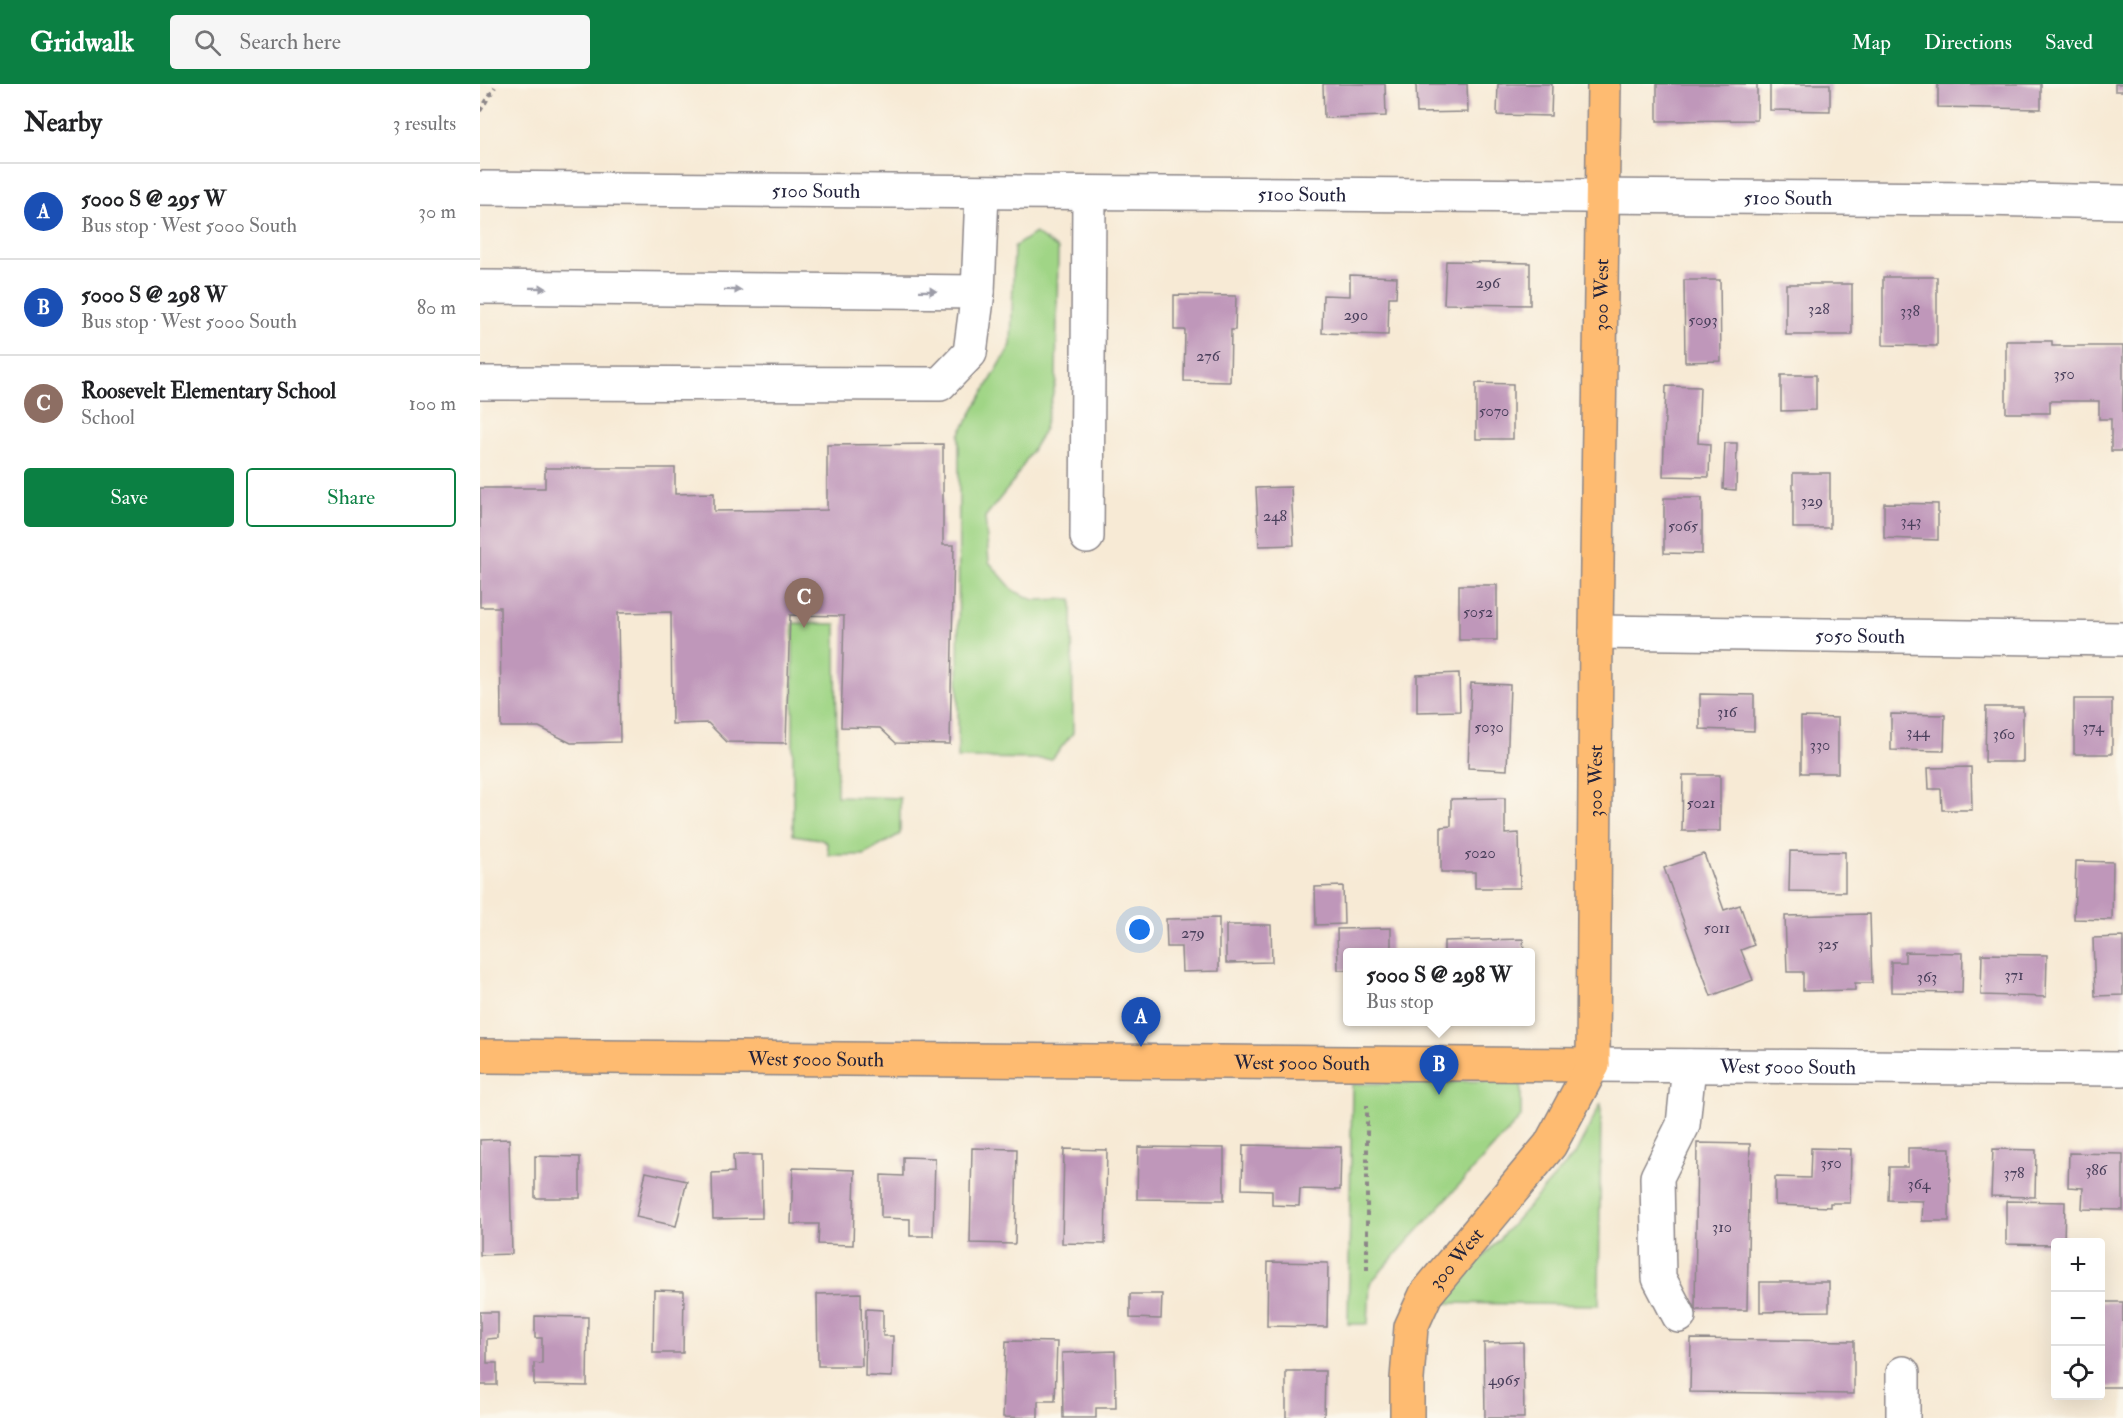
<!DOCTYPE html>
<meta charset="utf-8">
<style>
:root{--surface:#fff;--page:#f6f6f6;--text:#202124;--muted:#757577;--line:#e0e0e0;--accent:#0b8043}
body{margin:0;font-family:"IM FELL Double Pica",serif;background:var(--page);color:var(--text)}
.controls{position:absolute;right:18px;bottom:18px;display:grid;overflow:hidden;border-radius:6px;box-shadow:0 6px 24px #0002}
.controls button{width:54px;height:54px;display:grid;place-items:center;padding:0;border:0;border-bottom:2px solid var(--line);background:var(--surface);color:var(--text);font:30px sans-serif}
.you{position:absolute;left:660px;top:846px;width:21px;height:21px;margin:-15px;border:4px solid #fff;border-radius:50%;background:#1a73e8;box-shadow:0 0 0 9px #1a73e833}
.badge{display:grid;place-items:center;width:39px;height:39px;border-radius:50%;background:var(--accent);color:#fff;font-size:20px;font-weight:700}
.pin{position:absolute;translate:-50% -50px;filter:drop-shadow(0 2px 3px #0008)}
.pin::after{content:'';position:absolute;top:32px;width:21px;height:18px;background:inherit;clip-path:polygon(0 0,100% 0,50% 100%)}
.popup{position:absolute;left:863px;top:864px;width:192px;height:78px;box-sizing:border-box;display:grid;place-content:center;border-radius:6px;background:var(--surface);filter:drop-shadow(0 2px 4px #0005);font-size:20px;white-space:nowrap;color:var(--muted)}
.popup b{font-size:22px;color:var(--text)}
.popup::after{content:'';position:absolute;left:50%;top:100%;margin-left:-12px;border:12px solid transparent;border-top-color:var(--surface)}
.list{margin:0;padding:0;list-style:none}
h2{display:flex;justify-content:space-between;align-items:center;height:78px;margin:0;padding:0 24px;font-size:26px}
h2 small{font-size:20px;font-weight:400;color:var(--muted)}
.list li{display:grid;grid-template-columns:39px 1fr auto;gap:18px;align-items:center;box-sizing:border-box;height:96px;padding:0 24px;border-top:2px solid var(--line)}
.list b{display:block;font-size:22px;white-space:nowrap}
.list p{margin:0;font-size:20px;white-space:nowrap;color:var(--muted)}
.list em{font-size:20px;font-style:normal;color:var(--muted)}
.actions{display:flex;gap:12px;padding:18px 24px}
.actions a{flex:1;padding:14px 0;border:2px solid var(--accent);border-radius:6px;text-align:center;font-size:21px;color:var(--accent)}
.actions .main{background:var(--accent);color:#fff}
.icon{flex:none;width:33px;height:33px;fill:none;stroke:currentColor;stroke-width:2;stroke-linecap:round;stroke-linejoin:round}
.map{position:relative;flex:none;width:1643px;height:1334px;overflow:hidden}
header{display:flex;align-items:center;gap:36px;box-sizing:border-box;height:84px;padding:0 30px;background:var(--accent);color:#fff}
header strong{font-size:28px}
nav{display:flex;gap:33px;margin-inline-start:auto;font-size:21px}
.search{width:420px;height:54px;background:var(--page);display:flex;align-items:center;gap:15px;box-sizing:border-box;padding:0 21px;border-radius:6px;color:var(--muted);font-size:22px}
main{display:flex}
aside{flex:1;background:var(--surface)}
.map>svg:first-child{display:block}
.green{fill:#a0d586;stroke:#617c60;stroke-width:1.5}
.building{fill:#bf97ba}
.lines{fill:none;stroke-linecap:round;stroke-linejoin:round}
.minor-casing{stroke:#8c8688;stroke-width:36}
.major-casing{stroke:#8c8688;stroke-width:36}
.path{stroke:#8c8688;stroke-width:4;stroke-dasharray:4.5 4.5;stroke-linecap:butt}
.minor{stroke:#fff;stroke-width:33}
.major{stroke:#febb71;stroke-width:33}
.oneway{fill:#9c9ca7}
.labels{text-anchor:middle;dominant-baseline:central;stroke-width:4.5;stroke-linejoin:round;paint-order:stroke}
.number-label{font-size:16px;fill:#493f5b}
.street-label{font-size:20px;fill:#22223b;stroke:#fbf7ec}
</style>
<header>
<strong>Gridwalk</strong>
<div class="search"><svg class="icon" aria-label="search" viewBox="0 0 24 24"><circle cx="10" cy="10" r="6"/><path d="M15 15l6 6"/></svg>Search here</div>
<nav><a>Map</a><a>Directions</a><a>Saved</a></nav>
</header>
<main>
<aside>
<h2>Nearby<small>3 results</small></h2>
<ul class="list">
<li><span class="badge" style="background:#1a4fb4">A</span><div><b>5000 S @ 295 W</b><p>Bus stop · West 5000 South</p></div><em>30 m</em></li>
<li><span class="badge" style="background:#1a4fb4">B</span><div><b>5000 S @ 298 W</b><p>Bus stop · West 5000 South</p></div><em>80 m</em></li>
<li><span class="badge" style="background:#8d6e63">C</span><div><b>Roosevelt Elementary School</b><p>School</p></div><em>100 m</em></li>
</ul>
<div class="actions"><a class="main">Save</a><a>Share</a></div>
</aside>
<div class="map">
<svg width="1643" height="1334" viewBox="0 0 1643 1334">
<rect width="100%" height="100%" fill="#fbf7ec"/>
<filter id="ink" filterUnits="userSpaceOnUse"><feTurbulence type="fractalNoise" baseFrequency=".0167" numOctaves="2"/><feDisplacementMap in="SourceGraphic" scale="12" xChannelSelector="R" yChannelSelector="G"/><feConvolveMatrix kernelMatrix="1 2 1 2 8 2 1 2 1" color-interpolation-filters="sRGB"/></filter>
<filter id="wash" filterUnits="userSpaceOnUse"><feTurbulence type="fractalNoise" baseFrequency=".008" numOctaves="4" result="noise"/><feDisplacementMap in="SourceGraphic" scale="24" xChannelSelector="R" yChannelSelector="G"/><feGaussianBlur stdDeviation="1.35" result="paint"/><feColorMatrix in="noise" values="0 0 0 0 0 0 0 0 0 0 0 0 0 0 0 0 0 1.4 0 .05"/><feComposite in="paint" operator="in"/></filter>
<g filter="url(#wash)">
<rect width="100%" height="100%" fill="#f7ead5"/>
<g class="green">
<path d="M555,149L578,165L576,298L563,348L533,398L505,433L509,478L534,507L554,516L592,515L593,649L572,675L478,674L479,351L531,261L534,163Z"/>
<path d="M313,539L356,540L357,712L420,714V750L384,771H349L347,759L340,755L313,751Z"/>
<path d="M1041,996V1033L890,1199L888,1240H868L872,1000Z"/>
<path d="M1121,1019L1119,1221L962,1219L1096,1069Z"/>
</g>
<g id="blocks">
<g class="building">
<path d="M843,0H905L906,32L844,34Z"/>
<path d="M936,0H987L988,28L937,29Z"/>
<path d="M1018,0H1072L1071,32L1017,31Z"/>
<path d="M1177,0H1277V36L1177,37Z"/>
<path d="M1290,0H1350V27L1290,26Z"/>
<path d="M1458,0H1561V25L1458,23Z"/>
<rect x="1635" y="0" width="8" height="7"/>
<path d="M966,177L1050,179V221L964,220Z"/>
<path d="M870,191L917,193L916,213H909L908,251L842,249L843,211L870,212Z"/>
<path d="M1403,193H1457V262L1403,261Z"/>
<path d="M1204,196H1240L1241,277L1205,278Z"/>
<rect x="1306" y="200" width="66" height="51"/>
<path d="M694,211L756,212L755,246H751L750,298L704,297L705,246H694Z"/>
<path d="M1526,257H1572V262H1643V367H1631V335H1619V317H1570V329H1526Z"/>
<path d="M1301,291H1336V326L1301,327Z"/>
<path d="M996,299L1033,300V355H996Z"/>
<path d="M1186,302L1220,303L1218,359L1230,360L1229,393L1183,392Z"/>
<path d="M1245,359H1257L1256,406L1243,405Z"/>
<path d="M463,360V461H474L470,660L416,659L400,644L361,643L364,532L310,531L306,659L247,658L228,639L192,640L191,528L138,529L140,658L91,659L59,643H21L20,523H0V404H65V384H195V410L234,409V427L347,426V361Z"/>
<rect x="1313" y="389" width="37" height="55"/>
<path d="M811,403L814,461L779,462L776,404Z"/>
<path d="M1184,414H1222V470L1184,469Z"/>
<path d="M1404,419L1458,420V456L1404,454Z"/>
<rect x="979" y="501" width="38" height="55"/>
<path d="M979,589L980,627L937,628V591Z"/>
<path d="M991,599L1030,601L1027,686L988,684Z"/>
<path d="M1220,610L1274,611V647L1220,645Z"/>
<rect x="1594" y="615" width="38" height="55"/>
<path d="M1506,623H1543V678H1505Z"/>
<path d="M1411,630L1465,631L1464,667L1411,666Z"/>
<path d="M1321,633L1358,634V689H1321Z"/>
<path d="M1491,683L1492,726H1462L1461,705H1449L1448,684Z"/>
<path d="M1203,691H1240V747H1202Z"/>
<path d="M1025,714V750L1039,749L1040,804H995V788H961V743L971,742V715Z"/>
<path d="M1310,767L1365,768V808L1309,807Z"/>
<path d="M1224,770L1244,826L1260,821L1274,861L1261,866L1273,896L1231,912L1184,784Z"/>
<path d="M1596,777L1633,778L1632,836L1594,835Z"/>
<path d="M863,802L864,840L836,841L835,803Z"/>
<path d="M1390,830L1392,899H1375V906L1323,907V888H1307L1305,832Z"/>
<path d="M739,834V887L702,888L701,863H687L686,835Z"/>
<path d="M746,841H791L792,878L746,879Z"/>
<path d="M911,844V868H868V886H858L857,845Z"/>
<path d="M1643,853V911L1615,912L1613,854Z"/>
<path d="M1043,855L1044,868H964V857Z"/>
<path d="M1425,868L1483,869L1482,909L1411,908V878H1425Z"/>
<path d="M1502,870L1567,871L1566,913L1501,911Z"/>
<path d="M29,1055L32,1170L0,1171V1056Z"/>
<path d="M1217,1059L1270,1060L1267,1226H1215Z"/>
<path d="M763,1061L861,1063L860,1106L820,1105L819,1122L792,1121V1106L762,1105Z"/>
<path d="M658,1063L744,1064V1116L657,1115Z"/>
<path d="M492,1064L537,1065L535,1160L490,1159Z"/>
<path d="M1331,1064L1371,1065L1370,1119H1350V1123L1295,1121V1093L1330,1094Z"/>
<path d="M1428,1064H1470L1469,1137H1442L1443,1117L1408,1116L1409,1083H1428Z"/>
<path d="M584,1065L627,1066L625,1160L582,1159Z"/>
<path d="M1513,1065L1556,1066L1555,1113L1511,1112Z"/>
<path d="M1589,1069L1643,1070V1126L1602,1125L1603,1104L1588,1103Z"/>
<path d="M253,1071H281L282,1134L233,1135L232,1089L254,1088Z"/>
<path d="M55,1072L100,1073V1114H55Z"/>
<path d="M423,1073L455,1074L453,1152H430V1135L401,1134V1091L423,1092Z"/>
<path d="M313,1084L375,1086L373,1161L338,1160L339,1140H311Z"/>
<path d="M166,1088L207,1097L196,1142L156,1133Z"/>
<path d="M1526,1117L1585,1118L1584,1158H1576V1161L1526,1160Z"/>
<path d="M788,1178L848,1179L847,1243L787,1242Z"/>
<path d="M1280,1198H1349V1227L1280,1228Z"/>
<path d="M174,1206L204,1207L203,1269H173Z"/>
<path d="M381,1209L382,1282H338L337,1210Z"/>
<path d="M650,1210H682L681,1235L650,1234Z"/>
<path d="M1620,1218H1643L1642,1303H1620Z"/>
<path d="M386,1225L403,1226V1252H413L412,1293L385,1292Z"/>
<path d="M0,1228H18V1254L7,1255V1279H17V1301H0Z"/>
<path d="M55,1232L108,1233L107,1302L54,1301V1279L62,1280V1254H55Z"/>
<path d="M1211,1255L1374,1257V1310L1210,1308Z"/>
<path d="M526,1257L577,1258L575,1317H558V1334L523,1333Z"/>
<path d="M1043,1258L1044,1334H1005L1004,1259Z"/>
<path d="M635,1267L636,1324H616V1334H583L582,1269Z"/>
<path d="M806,1287H845L844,1334H806Z"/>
</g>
</g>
</g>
<g filter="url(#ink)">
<use href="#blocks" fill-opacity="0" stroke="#8c8688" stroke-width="1.5"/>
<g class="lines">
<defs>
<g id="minor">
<path id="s1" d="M0,104L1500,115L1643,118"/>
<path d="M0,203L498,208L502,109"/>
<path d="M0,299L460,300L490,269L498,208"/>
<path d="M607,453L609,110"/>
<path id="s2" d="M1116,548L1643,555"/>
<path id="s3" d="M1113,981L1643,985"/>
<path d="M1199,1232L1179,1194L1177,1093L1203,1041L1209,982"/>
<path d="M1423,1289V1334"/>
</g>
<g id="major">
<path id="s4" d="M0,972L1113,981"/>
<path id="s5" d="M927,1334V1295L931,1243L946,1210L1070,1061L1113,981L1116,548L1124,0"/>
</g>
</defs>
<use href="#minor" class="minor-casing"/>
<use href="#major" class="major-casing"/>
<g class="path">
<path d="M0,27L15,3"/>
<path d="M887,1186V1021"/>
</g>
<use href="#minor" class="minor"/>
<use href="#major" class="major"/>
</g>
<defs><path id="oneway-solid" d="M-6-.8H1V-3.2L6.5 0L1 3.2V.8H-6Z" transform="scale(1.5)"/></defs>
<g class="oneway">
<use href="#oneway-solid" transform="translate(58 204) rotate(1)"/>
<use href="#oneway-solid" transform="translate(253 206) rotate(1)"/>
<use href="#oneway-solid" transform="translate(448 207) rotate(1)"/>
</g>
</g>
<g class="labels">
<g class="number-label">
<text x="1008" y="199">296</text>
<text x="1339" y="225">328</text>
<text x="1430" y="227">338</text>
<text x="876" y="231">290</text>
<text x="1223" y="236">5093</text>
<text x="728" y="272">276</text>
<text x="1584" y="290">350</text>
<text x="1014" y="327">5070</text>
<text x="1332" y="417">329</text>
<text x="795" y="432">248</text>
<text x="1431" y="437">343</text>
<text x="1203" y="442">5065</text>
<text x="998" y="528">5052</text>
<text x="1247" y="628">316</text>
<text x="1009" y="643">5030</text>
<text x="1613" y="643">374</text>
<text x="1438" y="648">344</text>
<text x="1524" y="650">360</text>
<text x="1340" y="661">330</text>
<text x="1221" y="719">5021</text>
<text x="1000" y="769">5020</text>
<text x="1237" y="844">5011</text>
<text x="713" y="849">279</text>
<text x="1348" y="860">325</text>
<text x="1534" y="891">371</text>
<text x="1447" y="893">363</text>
<text x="1351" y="1079">350</text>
<text x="1616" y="1086">386</text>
<text x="1534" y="1089">378</text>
<text x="1439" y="1100">364</text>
<text x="1242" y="1143">310</text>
<text x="1024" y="1296">4965</text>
</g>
<g class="street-label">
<text stroke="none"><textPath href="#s1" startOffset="336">5100 South</textPath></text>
<text stroke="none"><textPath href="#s1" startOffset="822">5100 South</textPath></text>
<text stroke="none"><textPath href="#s1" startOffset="1308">5100 South</textPath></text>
<text stroke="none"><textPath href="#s5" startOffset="1182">300 West</textPath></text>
<text stroke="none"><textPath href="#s2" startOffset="264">5050 South</textPath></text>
<text stroke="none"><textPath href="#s5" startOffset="696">300 West</textPath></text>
<text stroke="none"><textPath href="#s4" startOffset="336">West 5000 South</textPath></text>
<text stroke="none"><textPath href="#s4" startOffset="822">West 5000 South</textPath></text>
<text stroke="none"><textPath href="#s3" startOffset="195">West 5000 South</textPath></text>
<text stroke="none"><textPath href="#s5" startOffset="174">300 West</textPath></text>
</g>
</g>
</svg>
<div class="controls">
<button>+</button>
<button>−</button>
<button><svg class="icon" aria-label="locate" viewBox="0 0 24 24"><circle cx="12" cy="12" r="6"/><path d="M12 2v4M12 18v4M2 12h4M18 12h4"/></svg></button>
</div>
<div class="you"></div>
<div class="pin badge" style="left:661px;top:963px;background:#1a4fb4">A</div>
<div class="pin badge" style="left:959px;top:1011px;background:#1a4fb4">B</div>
<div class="popup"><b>5000 S @ 298 W</b>Bus stop</div>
<div class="pin badge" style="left:324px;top:544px;background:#8d6e63">C</div>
</div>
</main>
